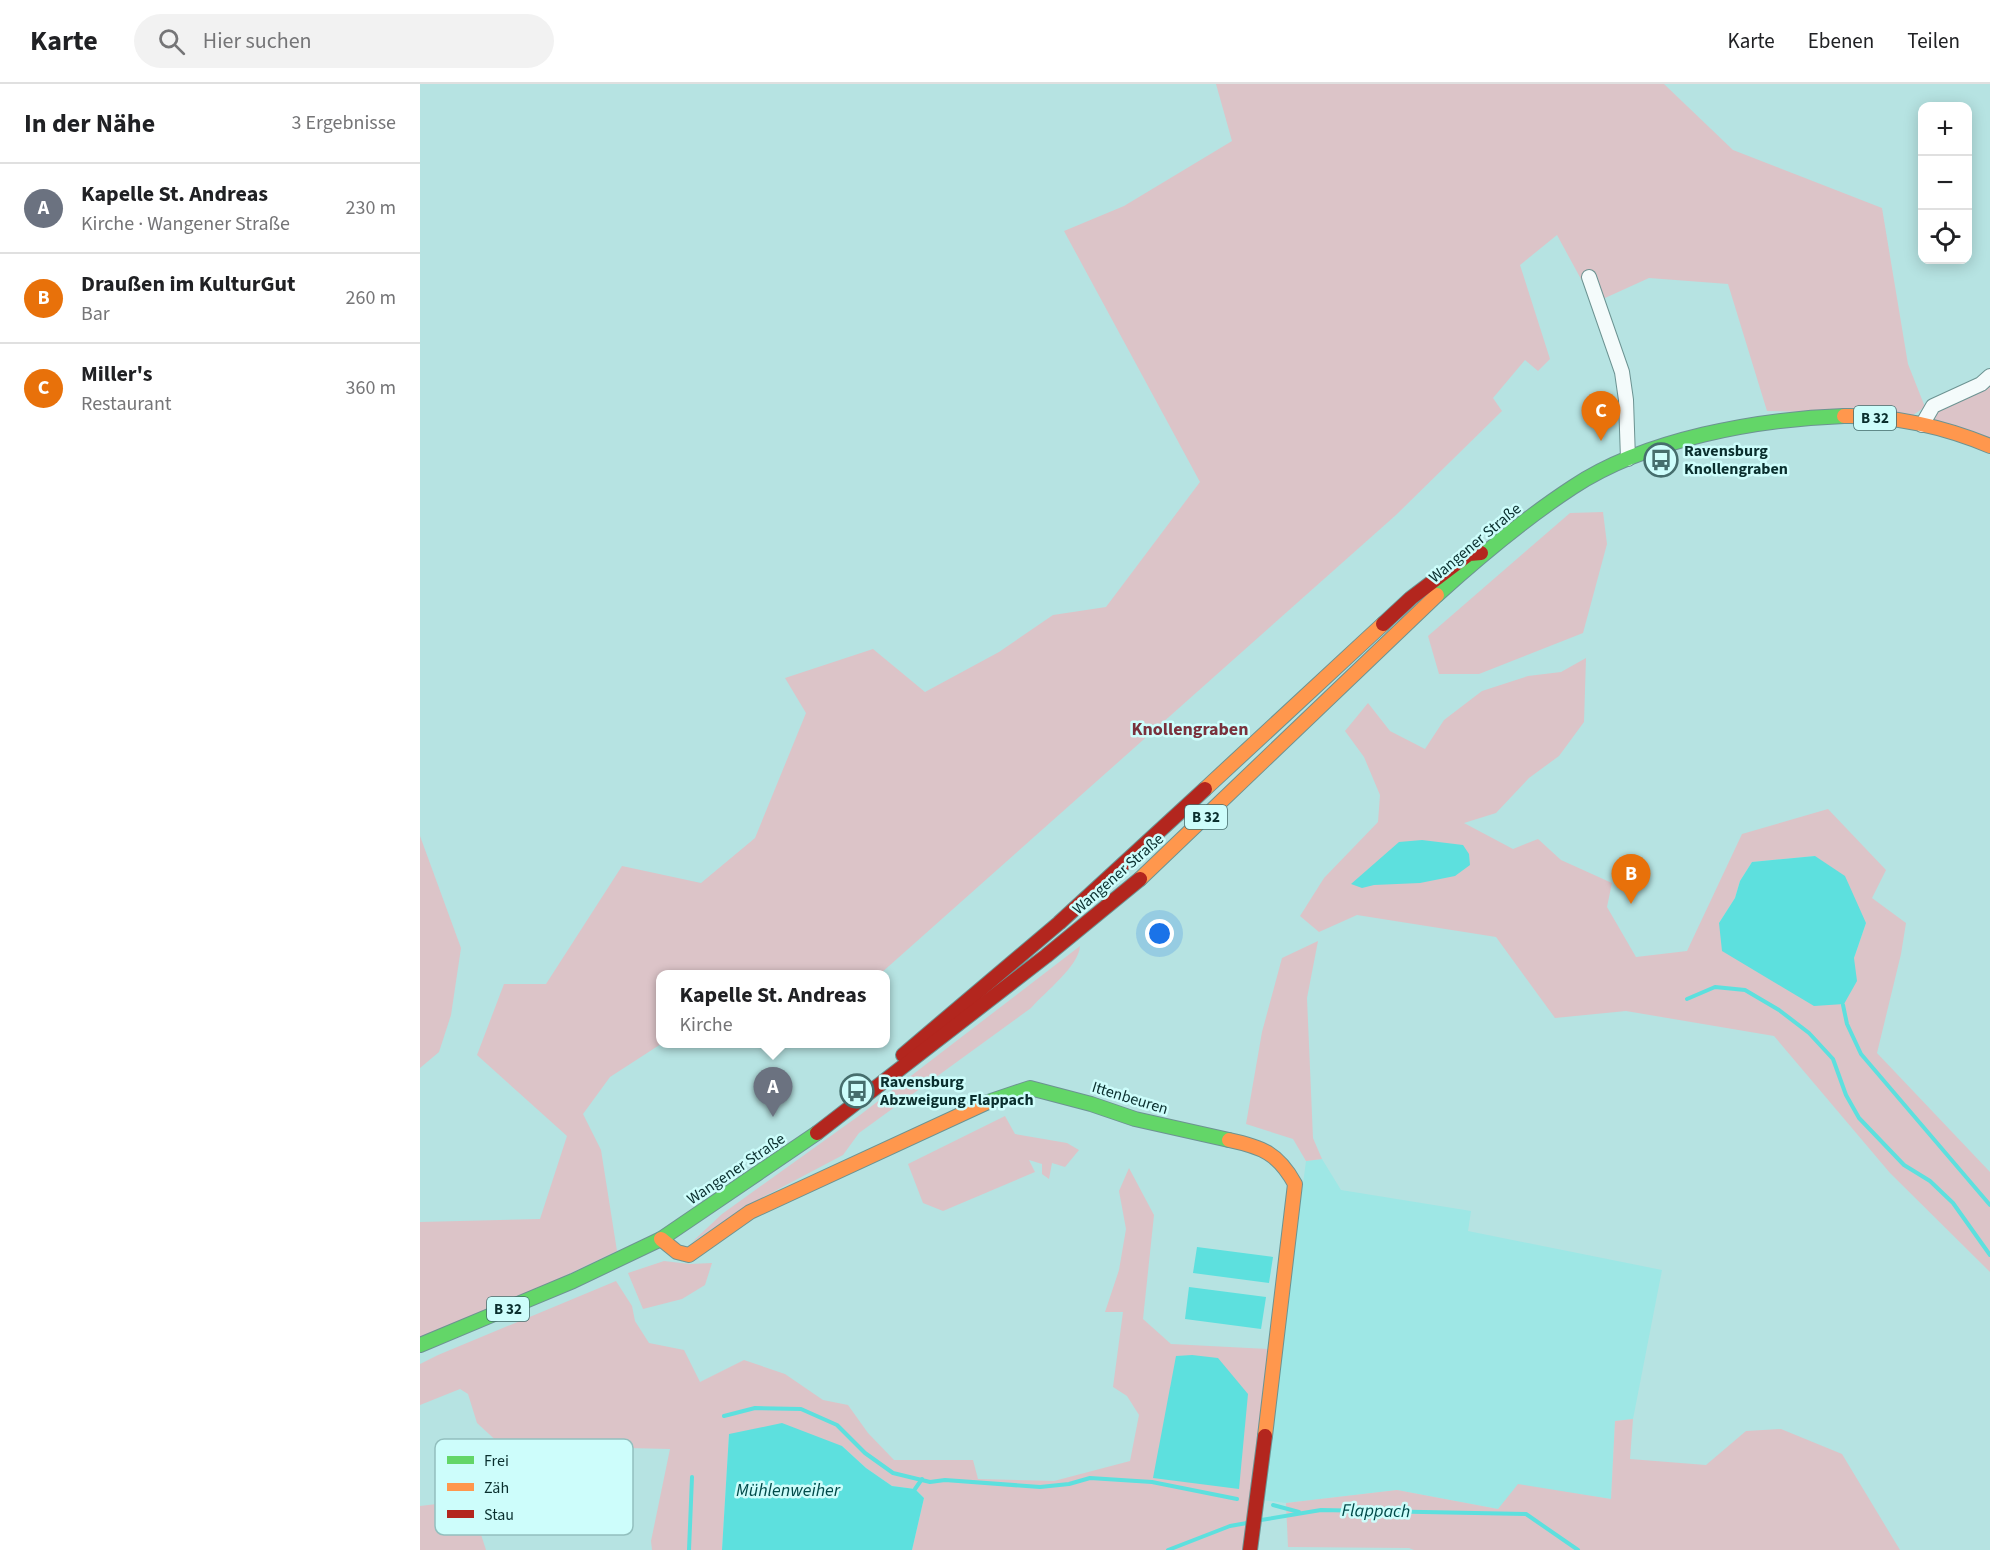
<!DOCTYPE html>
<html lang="de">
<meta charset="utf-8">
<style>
:root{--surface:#fff;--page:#f2f2f2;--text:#202124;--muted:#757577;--line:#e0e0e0;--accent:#1a73e8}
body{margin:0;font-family:"Source Sans 3",sans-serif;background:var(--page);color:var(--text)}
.controls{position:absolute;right:18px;top:18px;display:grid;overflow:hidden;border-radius:12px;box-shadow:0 3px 15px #0003}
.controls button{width:54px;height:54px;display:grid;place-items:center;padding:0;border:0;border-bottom:2px solid var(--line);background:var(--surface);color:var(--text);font:30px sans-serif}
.you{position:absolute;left:740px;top:850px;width:21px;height:21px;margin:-15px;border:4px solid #fff;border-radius:50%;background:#1a73e8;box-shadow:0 0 0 9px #1a73e833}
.badge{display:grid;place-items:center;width:39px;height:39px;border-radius:50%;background:var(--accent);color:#fff;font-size:20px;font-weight:700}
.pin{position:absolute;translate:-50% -50px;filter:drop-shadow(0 2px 3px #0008)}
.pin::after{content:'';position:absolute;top:32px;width:21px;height:18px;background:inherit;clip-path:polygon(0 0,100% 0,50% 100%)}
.popup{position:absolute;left:236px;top:886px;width:234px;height:78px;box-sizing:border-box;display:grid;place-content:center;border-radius:12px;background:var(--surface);filter:drop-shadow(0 2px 4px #0005);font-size:20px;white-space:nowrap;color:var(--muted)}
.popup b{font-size:22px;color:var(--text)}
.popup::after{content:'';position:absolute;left:50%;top:100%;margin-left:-12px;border:12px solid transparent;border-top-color:var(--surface)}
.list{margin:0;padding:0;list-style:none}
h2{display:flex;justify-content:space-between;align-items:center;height:78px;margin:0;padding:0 24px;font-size:26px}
h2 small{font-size:20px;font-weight:400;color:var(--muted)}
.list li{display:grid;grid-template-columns:39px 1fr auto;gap:18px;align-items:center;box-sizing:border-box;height:90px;padding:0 24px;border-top:2px solid var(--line)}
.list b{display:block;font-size:22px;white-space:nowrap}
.list p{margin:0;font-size:20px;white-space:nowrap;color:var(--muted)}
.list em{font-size:20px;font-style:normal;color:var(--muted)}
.icon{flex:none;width:33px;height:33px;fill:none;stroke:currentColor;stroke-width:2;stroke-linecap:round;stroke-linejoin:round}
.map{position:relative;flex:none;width:1570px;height:1466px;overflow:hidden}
header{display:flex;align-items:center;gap:36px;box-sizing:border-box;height:84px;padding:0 30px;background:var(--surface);border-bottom:2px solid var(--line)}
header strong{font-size:28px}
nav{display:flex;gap:33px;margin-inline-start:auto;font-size:21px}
.search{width:420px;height:54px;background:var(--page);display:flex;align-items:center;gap:15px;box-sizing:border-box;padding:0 21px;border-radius:33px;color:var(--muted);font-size:22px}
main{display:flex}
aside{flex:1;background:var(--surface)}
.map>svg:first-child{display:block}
.built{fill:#9ee7e5}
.green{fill:#dcc4c8;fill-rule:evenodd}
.water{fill:#5de0de}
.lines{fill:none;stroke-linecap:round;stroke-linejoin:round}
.stream{stroke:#5de0de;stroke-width:4}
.street-casing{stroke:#6c9392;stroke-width:16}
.fast-casing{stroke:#6c9392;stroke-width:16}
.slow-casing{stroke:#6c9392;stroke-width:16}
.jam-casing{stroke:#6c9392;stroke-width:16}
.street{stroke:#f4fbfb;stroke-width:14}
.fast{stroke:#63d668;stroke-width:14}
.slow{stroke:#ff974d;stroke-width:14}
.jam{stroke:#b3261e;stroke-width:14}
.labels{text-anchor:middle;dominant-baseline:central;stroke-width:5;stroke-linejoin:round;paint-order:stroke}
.shield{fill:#cdfdfb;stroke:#446d6c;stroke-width:1.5}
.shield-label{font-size:15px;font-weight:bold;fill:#0a2f2e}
.poi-label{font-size:16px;font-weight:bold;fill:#0a2f2e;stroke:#cdfdfb;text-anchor:start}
.street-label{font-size:16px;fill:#0a2f2e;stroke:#cdfdfb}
.neighbourhood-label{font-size:18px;font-weight:bold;fill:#79313c;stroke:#cdfdfb}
.water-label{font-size:18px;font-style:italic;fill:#004a49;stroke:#cdfdfb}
.key{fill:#cdfdfb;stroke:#92bfbe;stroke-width:1.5}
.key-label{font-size:16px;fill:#0a2f2e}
</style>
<header>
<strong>Karte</strong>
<div class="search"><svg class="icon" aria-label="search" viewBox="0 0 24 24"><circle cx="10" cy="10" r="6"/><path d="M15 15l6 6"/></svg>Hier suchen</div>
<nav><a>Karte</a><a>Ebenen</a><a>Teilen</a></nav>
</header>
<main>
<aside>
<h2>In der Nähe<small>3 Ergebnisse</small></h2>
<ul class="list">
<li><span class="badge" style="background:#6b7280">A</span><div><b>Kapelle St. Andreas</b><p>Kirche · Wangener Straße</p></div><em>230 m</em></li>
<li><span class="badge" style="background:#e8710a">B</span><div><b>Draußen im KulturGut</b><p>Bar</p></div><em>260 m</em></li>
<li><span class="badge" style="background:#e8710a">C</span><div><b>Miller's</b><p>Restaurant</p></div><em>360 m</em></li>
</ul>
</aside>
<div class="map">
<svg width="1570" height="1466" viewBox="0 0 1570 1466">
<rect width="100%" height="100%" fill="#b6e3e2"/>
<path class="built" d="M902,1075L921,1106L1051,1127L1048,1147L1242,1186L1213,1335L1195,1337L1191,1415L1099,1401L1078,1425L977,1406L866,1419L842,1416L886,1077Z"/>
<g class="green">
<path d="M796,0H1244L1313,66L1462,124L1488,280L1505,323L1493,331L1347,327L1308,200L1229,194L1174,219L1137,151L1100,181L1130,275L1118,287L1105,276L1073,314L1082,327L976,431L460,890H240L241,960L190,993L163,1030L181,1066L197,1167L0,1261V1138L120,1135L147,1052L57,971L84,900H126L202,782L281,799L335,754L386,629L365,594L453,565L505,608L579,568L633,531L686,523L780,398L644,147L704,122L812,57Z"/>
<path d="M1570,292V362L1515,337V329Z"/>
<path d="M1183,428L1187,460L1163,549L1059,590H1019L1008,552L1150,429Z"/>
<path d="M1166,574L1164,638L1139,672L1109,694L1076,729L1044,739L1093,765L1118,755L1141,776L1192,799L1187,823L1216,873L1267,867L1322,750L1408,725L1466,786L1452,814L1486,839L1481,870L1457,969L1570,1088V1188L1470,1089L1354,952L1206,927L1135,934L1076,853L937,831L899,848L880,832L904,794L958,738L960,711L944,673L925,647L948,619L970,647L1005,665L1024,636L1062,607L1108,592L1141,588ZM1395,772L1446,839L1434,874L1299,839L1315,814L1320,797L1332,778Z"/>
<path d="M0,752L41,864L31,931L19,968L0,984Z"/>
<path d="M898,857L887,914L893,1054L902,1075L886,1077L873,1055L826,1040L842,948L862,874Z"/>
<path d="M660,862C659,882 625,908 611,924L439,1049L423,1071L332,1119L271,1159L302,1130L440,1031Z"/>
<path d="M585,1032L595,1050L647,1059L659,1066L645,1083L632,1079L629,1095L622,1090V1080L609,1076L615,1088L523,1127L503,1119L488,1080Z"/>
<path d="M709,1084L734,1131L723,1235L751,1260L848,1265L824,1466H492L504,1414L495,1405L472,1402L446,1384L422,1362L309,1350L302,1466H232L231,1457L250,1365L81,1361L57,1339L48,1310L40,1305L0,1321V1280L18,1271L196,1197L212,1222L215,1237L229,1259L264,1266L280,1298L324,1276L365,1290L403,1316L428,1321L448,1349L474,1376H553L558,1395L634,1397L710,1377L719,1331L707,1312L693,1303L703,1228H685L699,1186L706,1145L699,1107Z"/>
<path d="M244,1177L270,1180L292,1179L285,1201L262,1215L223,1225L208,1189Z"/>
<path d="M1213,1335L1210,1375L1286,1381L1326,1347L1361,1345L1422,1370L1480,1466H994L989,1464L868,1463L866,1419L977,1406L1078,1425L1098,1400L1191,1415L1195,1337Z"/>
<path d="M50,1416L66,1466H0V1422Z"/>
</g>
<g class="water">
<path d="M1002,756L1043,761L1049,770L1050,781L1035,792L1000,799L954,801L942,804L931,800L979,758Z"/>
<path d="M1395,772L1425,792L1446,839L1434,874L1437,897L1424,920L1394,922L1302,867L1299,839L1315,814L1320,797L1332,778Z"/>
<path d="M777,1163L853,1173L849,1199L773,1189Z"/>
<path d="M769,1203L846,1213L841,1245L765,1235Z"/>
<path d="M772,1271L798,1274L828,1310L819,1405L733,1394L756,1272Z"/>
<path d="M362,1339L422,1362L446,1384L472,1402L495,1405L504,1414L492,1466H302L309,1350Z"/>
</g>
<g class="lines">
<g class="stream">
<path d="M1267,915L1295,903L1325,906L1359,926L1389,949L1413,975L1426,1011L1439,1034L1484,1081L1510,1097L1533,1119L1570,1171"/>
<path d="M1423,921L1427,940L1441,970L1570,1121"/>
<path d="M304,1332L335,1324L381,1325L417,1341L445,1369L473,1389L510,1398L525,1396L620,1403L649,1400L670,1394L732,1398L817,1415"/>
<path d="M495,1405L502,1395"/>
<path d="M853,1421L879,1428"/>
<path d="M841,1436L901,1426L1106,1430L1158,1466"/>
<path d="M269,1466L272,1393"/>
<path d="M748,1466L810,1442L827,1439"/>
</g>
<defs>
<g id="street">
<path d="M1169,193L1202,288L1206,316L1208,375"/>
<path d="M1502,341L1513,322L1561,300L1570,292"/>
</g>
<g id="fast">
<path d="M1017,511C1060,472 1104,435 1153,403C1225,355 1338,335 1424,332"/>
<path d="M568,1018L610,1004L671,1020L715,1035L809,1056"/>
<path d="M0,1261L153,1197L241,1155L397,1049"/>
</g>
<g id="slow">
<path d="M1424,332C1472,331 1525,343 1570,362"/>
<path d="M785,705L963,540"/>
<path d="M720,795L1017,511"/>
<path d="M809,1056C842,1063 858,1069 875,1100L845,1352"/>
<path d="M241,1155L257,1168L269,1171L330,1128L568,1018"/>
</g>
<g id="jam">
<path d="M963,540L991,514L1049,470L1061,469"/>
<path d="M483,971L639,839L785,705"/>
<path d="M397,1049L626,872L720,795"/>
<path d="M830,1466L845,1352"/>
</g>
</defs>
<use href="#street" class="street-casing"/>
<use href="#fast" class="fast-casing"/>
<use href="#slow" class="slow-casing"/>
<use href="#jam" class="jam-casing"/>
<use href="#street" class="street"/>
<use href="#fast" class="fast"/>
<use href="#slow" class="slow"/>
<use href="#jam" class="jam"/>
</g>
<defs>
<symbol id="bus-ring" viewBox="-11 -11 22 22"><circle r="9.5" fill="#cdfdfb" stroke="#466e6d" stroke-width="1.5"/><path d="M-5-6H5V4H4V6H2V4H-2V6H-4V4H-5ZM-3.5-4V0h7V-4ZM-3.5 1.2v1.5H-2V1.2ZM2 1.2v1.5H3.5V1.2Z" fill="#466e6d"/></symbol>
</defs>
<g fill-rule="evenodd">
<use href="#bus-ring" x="1222" y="357" width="38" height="38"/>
<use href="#bus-ring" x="418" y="988" width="38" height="38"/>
</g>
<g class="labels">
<g class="shield">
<rect x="1434" y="322" width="42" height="24" rx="4.5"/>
<rect x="765" y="721" width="42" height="24" rx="4.5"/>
<rect x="67" y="1213" width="42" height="24" rx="4.5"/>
</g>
<g class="shield-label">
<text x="1455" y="334">B 32</text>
<text x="786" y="733">B 32</text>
<text x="88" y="1225">B 32</text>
</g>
<g class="poi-label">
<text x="1264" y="367">Ravensburg<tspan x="1264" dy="18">Knollengraben</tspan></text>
<text x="460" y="998">Ravensburg<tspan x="460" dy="18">Abzweigung Flappach</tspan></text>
</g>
<g class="street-label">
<text transform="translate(1055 459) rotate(-40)">Wangener Straße</text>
<text transform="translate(698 790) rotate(-41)">Wangener Straße</text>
<text transform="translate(710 1014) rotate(17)">Ittenbeuren</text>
<text transform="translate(316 1085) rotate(-34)">Wangener Straße</text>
</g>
<g class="neighbourhood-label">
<text x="770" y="645">Knollengraben</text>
</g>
<g class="water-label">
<text x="368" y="1406">Mühlenweiher</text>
<text transform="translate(956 1427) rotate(1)">Flappach</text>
</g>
</g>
<rect x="15" y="1355" width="198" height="96" rx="9" class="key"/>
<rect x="27" y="1372" width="27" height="8" fill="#63d668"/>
<rect x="27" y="1399" width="27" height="8" fill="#ff974d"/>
<rect x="27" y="1426" width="27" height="8" fill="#b3261e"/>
<g class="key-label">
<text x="64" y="1382">Frei</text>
<text x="64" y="1409">Zäh</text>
<text x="64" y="1436">Stau</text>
</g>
</svg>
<div class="controls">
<button>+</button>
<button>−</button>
<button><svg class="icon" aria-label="locate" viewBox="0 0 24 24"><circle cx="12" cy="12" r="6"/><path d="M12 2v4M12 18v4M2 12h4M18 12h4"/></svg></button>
</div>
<div class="you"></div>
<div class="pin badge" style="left:353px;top:1033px;background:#6b7280">A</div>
<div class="popup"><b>Kapelle St. Andreas</b>Kirche</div>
<div class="pin badge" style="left:1211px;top:820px;background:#e8710a">B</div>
<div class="pin badge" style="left:1181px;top:357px;background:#e8710a">C</div>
</div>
</main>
